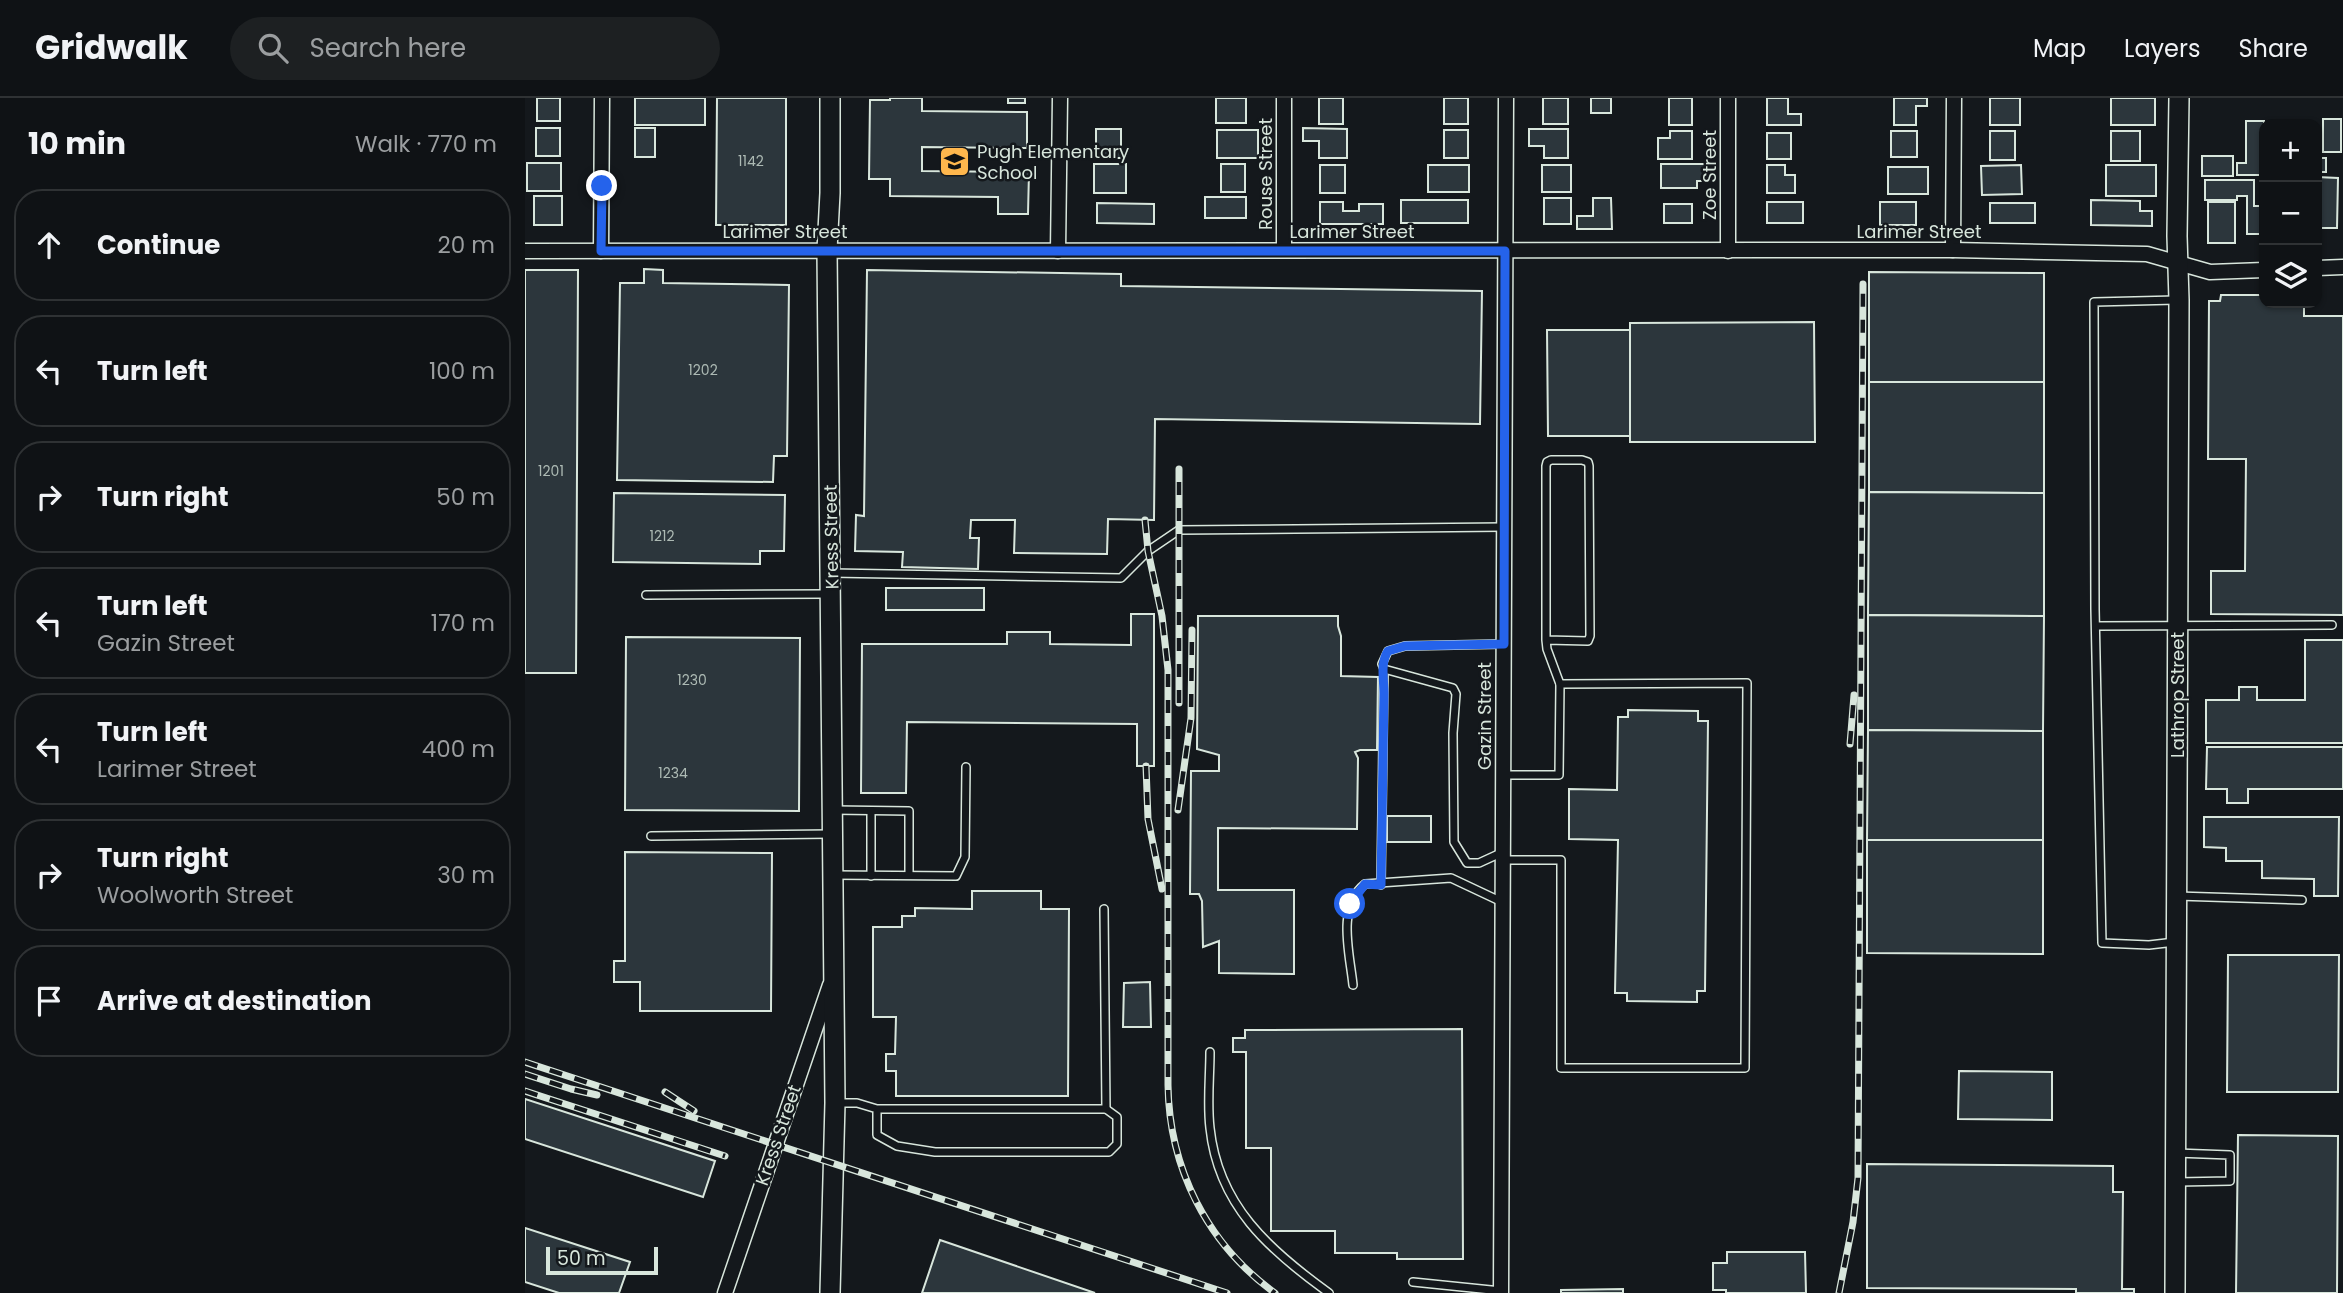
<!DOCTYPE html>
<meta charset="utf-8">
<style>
:root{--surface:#0f1215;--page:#1d2022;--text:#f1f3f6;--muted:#9b9ea0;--line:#2f3234}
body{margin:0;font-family:Poppins,sans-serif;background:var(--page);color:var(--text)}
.controls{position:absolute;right:21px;top:21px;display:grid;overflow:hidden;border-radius:14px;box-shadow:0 2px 5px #0004}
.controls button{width:63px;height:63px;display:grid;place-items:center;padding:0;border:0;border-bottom:2px solid var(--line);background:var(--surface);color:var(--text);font:35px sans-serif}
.scale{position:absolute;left:21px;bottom:18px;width:112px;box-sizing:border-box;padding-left:7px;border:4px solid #d8e6dc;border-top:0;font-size:19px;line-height:24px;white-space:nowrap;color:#d8e6dc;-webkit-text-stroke:5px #14181c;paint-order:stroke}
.stop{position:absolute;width:21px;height:21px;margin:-16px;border:5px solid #2563eb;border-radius:50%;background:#fff}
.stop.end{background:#2563eb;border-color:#fff;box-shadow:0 2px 7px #0008}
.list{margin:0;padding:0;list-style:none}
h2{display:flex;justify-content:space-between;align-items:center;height:91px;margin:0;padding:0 28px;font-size:30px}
h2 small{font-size:23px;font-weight:400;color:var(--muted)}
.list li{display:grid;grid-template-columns:46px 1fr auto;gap:21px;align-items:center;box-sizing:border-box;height:112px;margin:0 14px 14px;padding:0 14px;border:2px solid var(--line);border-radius:28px}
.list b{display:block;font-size:26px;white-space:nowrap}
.list p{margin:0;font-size:23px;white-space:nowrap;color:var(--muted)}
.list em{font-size:23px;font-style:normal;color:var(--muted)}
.icon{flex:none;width:38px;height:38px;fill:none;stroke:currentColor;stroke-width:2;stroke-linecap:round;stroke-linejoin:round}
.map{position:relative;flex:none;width:1818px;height:1195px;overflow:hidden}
header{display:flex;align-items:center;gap:42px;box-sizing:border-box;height:98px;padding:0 35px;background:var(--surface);border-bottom:2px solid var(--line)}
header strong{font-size:33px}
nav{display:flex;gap:38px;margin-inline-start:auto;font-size:24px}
.search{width:490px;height:63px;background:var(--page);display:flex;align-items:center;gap:18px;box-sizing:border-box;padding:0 24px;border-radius:38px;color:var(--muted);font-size:26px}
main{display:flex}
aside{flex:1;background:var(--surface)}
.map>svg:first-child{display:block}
.building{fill:#2c363c;stroke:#d8e6dc;stroke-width:2}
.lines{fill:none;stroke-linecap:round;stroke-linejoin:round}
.lane-casing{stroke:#d8e6dc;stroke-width:10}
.street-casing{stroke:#d8e6dc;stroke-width:17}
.secondary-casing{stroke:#d8e6dc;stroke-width:22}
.lane{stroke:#14181c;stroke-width:7}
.street{stroke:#14181c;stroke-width:14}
.secondary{stroke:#14181c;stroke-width:19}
.rail-casing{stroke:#d8e6dc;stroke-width:7}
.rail{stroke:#14181c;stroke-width:4.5;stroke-dasharray:13;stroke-linecap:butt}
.route{stroke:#2563eb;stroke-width:9}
.labels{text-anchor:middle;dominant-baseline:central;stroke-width:5;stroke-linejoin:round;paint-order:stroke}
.number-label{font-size:14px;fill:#adbab4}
.poi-label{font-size:18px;fill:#d8e6dc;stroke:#14181c;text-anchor:start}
.street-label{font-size:18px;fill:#d8e6dc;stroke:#14181c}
</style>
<header>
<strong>Gridwalk</strong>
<div class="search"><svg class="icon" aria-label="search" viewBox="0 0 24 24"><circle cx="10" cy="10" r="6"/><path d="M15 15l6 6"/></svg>Search here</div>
<nav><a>Map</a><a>Layers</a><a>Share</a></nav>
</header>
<main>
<aside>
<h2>10 min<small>Walk · 770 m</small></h2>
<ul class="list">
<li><svg class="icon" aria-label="ahead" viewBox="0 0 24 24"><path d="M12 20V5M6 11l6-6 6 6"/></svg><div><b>Continue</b></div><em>20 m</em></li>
<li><svg class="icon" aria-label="left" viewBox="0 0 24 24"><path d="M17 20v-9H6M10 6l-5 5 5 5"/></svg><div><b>Turn left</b></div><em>100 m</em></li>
<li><svg class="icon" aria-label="right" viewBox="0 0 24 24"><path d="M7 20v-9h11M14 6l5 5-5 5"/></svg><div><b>Turn right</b></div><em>50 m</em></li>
<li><svg class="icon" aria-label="left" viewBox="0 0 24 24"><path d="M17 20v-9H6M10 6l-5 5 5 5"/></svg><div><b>Turn left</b><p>Gazin Street</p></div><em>170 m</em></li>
<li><svg class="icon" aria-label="left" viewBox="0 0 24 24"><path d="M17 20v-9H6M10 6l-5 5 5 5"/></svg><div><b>Turn left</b><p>Larimer Street</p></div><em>400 m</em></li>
<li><svg class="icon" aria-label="right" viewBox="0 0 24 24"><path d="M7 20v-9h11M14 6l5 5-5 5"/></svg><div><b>Turn right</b><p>Woolworth Street</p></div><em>30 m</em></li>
<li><svg class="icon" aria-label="arrive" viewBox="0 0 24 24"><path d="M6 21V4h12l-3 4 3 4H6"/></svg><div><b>Arrive at destination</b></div></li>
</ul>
</aside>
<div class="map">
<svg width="1818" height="1195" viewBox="0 0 1818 1195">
<rect width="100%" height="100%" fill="#14181c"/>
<g class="building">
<rect x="12" y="0" width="23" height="23"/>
<rect x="110" y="0" width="70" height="27"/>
<path d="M192,0H261V127H191Z"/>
<path d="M365,0H397V13L502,14V50L397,49V73L504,74L503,116H473V99L365,98V81H344L345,2H365Z"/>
<rect x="483" y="0" width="17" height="5"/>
<rect x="691" y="0" width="30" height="25"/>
<rect x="794" y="0" width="24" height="26"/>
<rect x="919" y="0" width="24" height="26"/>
<rect x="1018" y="0" width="25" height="26"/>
<rect x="1066" y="0" width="20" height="15"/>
<rect x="1144" y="0" width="23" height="27"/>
<path d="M1242,0H1263V16H1276V27H1242Z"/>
<path d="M1369,0H1402V8H1391V27H1369Z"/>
<rect x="1465" y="0" width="30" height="27"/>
<rect x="1586" y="0" width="44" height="27"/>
<rect x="1798" y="21" width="18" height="33"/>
<path d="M1721,23H1739V77H1712V65H1721Z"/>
<rect x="11" y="30" width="24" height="28"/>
<rect x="110" y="30" width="20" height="29"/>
<path d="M778,30L822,31V60H794V43H778Z"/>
<rect x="571" y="31" width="25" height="29"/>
<path d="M1004,31H1043V60H1019V48H1004Z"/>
<rect x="692" y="32" width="41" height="28"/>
<rect x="919" y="32" width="24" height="28"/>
<path d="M1145,33H1167V61H1133V40H1145Z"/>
<rect x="1366" y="33" width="26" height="26"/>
<rect x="1465" y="33" width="25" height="29"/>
<rect x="1586" y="33" width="29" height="30"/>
<rect x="1242" y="35" width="24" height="26"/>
<rect x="1677" y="58" width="31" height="20"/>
<rect x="1792" y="60" width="9" height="14"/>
<rect x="2" y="65" width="34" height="28"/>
<rect x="569" y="66" width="32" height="29"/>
<rect x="696" y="66" width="24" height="28"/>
<path d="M1136,66H1183V83H1172V90H1136Z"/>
<rect x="795" y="67" width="25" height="28"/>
<rect x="903" y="67" width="41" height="27"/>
<rect x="1017" y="67" width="29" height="27"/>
<path d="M1242,67H1260V77H1270V95H1242Z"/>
<path d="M1496,67L1497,96L1457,97L1456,68Z"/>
<rect x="1581" y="67" width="50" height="31"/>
<rect x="1363" y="69" width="40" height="27"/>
<path d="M1792,79L1813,80L1812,130H1792Z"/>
<path d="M1680,82H1729V108H1739V136H1722V98H1712V102H1680Z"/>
<rect x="9" y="98" width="28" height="29"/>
<rect x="680" y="99" width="41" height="21"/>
<rect x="1019" y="100" width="27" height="26"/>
<path d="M1068,100H1086L1087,131H1052V118H1068Z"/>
<rect x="876" y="102" width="67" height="23"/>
<path d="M1566,102L1615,103V113H1627V128L1566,127Z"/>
<path d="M795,104H818V113H834V106H858V126H795Z"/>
<rect x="1242" y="104" width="36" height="21"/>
<rect x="1355" y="104" width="36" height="23"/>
<rect x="1683" y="104" width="27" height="41"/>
<path d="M572,105L629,106V126L572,125Z"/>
<rect x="1465" y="105" width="45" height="20"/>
<rect x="1139" y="106" width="28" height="19"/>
<path d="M119,171L138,172V185L264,187L262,358H249L248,384L92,382L95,185H119Z"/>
<path d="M0,172H53L51,575H0Z"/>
<path d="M342,172L596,176V188L957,193L955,326L630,321L629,422L583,421L582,456L489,455L490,422H446L445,440H454L453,471L377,469L378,454L330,453L331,417L339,418Z"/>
<path d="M1344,174L1519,175V284H1344Z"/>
<path d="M1696,197H1739V205H1779V218H1818V517L1686,516V473H1720L1721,361H1683L1684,203H1695Z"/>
<path d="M1289,224L1290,344H1105V225Z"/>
<path d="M1022,232H1105V338H1023Z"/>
<path d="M1344,284H1519V395L1344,394Z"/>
<path d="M1344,394L1519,395V518L1343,517Z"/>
<path d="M89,395L260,397L259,453H235V466L88,464Z"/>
<rect x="361" y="490" width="98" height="22"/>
<path d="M606,516H629V668H612V626L382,624L381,695H336L337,546H482V534H525V546L606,547Z"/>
<path d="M1343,517L1519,518L1518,633L1343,632Z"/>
<path d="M673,518H813V528L816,538V578L853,579L852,652H835L830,654L833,660L832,731L693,730V792H769V876L694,875V843L678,849L677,803L674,796H665L666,673H694V657L672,651Z"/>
<path d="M101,539L275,540L274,713L100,712Z"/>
<path d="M1780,542H1818V645H1681V602H1714V589H1732V602H1780Z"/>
<path d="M1103,612L1173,613V623H1183L1180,893H1172V904L1102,903V895H1090L1093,742L1044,741V691L1092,692L1093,619H1103Z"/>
<path d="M1343,632L1518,633V742H1342Z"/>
<path d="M1682,649H1818V691H1723V705H1702V691H1681Z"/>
<rect x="862" y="718" width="44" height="26"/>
<path d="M1679,719H1814L1813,798H1789V781L1737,780V763H1701V750L1679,749Z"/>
<path d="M1342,742H1518V856L1342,855Z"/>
<path d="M100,754L247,755L246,913H115V884H89V863H100Z"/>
<path d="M447,793H516V811H544L543,998H371V973H361V956H370L371,919H348V829H377V818H390V810L447,811Z"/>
<path d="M1703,857H1814L1813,994H1702Z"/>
<path d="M625,884L626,929H598L599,885Z"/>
<path d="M937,931L938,1161H872V1155H810V1133H746V1050H721V954H708V940H720V932Z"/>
<path d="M1434,973L1527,974V1022L1433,1021Z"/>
<path d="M0,1001L190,1063L178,1099L0,1041Z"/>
<path d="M1713,1037L1813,1038L1812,1195H1711Z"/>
<path d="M1342,1066L1588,1068V1094H1598L1597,1191H1609V1195H1551V1191L1342,1190Z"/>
<path d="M0,1130L105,1164L94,1195H34L0,1184Z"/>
<path d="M415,1142L570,1195H397Z"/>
<path d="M1202,1154H1280L1281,1195H1201V1192H1188V1165H1202Z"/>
<path d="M1098,1191V1195H1036V1192Z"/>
</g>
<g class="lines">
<defs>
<g id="lane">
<path d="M307,475L596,480L623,453L654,432L979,429"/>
<path d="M121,497L302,496"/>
<path d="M1571,528L1807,527"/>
<path d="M1021,542L1063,543L1065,538L1064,368L1063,364L1057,362H1026L1022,364L1021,368V542L1022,551L1035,586"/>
<path d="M309,712L384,713V777"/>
<path d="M346,713V778"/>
<path d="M126,738L307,736"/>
<path d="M978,754L954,765H942L929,744L928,635L931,596L928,590L859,571L857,566L863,553L880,548L979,546"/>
<path d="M978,762H1036V970H1220L1222,585L1035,586L1034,677H979"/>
<path d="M308,777L431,778L440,759L441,669"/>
<path d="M856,787L859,571"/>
<path d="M1652,798L1777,802"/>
<path d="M579,811L581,1011"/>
<path d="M1650,844L1624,847L1577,845L1570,511L1569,204L1651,202"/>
<path d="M828,887C825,856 811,809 840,786L926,780L977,804"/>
<path d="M685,954C685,979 682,1005 685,1030C693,1107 744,1152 804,1195"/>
<path d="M311,1005H332L352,1011H581L592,1019V1046L584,1054H410L372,1048L352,1037V1011"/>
<path d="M1651,1055L1705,1057V1083L1653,1084"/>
<path d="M888,1184L976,1193"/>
</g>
<g id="street">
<path d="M759,0V152"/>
<path d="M1428,152L1429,0"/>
<path d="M0,153L1428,152L1622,156L1685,174L1739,172"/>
<path d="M76,153L77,0"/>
<path d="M533,153L535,0"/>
<path d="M1203,153V0"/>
<path d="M1792,170L1818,169"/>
<path d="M200,1195L305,887"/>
<path d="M976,1195L981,0"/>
</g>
<g id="secondary">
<path d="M305,0V95L302,152L310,1005L305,1195"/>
<path d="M1650,1195L1654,202L1652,138L1654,0"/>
</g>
</defs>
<use href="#lane" class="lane-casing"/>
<use href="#street" class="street-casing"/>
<use href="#secondary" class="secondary-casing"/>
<use href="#lane" class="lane"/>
<use href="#street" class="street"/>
<use href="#secondary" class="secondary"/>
<defs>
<g id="rail">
<path d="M620,422L623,453L637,518L643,572V987C644,1070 682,1146 750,1195"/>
<path d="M654,605V371"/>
<path d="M1325,646L1329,597"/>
<path d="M621,668L623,721L637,791"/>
<path d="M653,712L666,620L667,532"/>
<path d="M0,964L702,1195"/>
<path d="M0,976L46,991L72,997"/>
<path d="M0,993L200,1058"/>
<path d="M140,994L169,1013"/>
<path d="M1314,1195L1328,1124L1333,1080L1338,186"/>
</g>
</defs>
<use href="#rail" class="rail-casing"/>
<use href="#rail" class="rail"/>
</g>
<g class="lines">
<path class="route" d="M77,88L76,153H980L979,546L880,548L863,553C855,565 859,581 859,596L856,787L840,786L825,806"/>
</g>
<defs>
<symbol id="school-square" viewBox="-11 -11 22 22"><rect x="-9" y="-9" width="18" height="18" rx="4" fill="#ffb74d" stroke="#14181c"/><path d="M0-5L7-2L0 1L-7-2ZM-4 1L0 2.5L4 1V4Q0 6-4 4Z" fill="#111"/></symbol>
</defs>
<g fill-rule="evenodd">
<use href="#school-square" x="412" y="46" width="35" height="35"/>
</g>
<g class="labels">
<g class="number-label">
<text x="226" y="63">1142</text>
<text x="178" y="272">1202</text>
<text x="26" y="373">1201</text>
<text x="137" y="438">1212</text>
<text x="167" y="582">1230</text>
<text x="148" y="675">1234</text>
</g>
<g class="poi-label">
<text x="452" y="53">Pugh Elementary<tspan x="452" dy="21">School</tspan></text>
</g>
<g class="street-label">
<text transform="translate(740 76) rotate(-90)">Rouse Street</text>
<text transform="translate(1184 77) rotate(-90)">Zoe Street</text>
<text x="260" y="133">Larimer Street</text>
<text x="827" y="133">Larimer Street</text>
<text x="1394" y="133">Larimer Street</text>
<text transform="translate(306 439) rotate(-91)">Kress Street</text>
<text transform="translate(1652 597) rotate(-90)">Lathrop Street</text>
<text transform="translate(959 618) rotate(-90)">Gazin Street</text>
<text transform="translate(253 1037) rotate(-71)">Kress Street</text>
</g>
</g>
</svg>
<div class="controls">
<button>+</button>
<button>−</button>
<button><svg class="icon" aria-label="layers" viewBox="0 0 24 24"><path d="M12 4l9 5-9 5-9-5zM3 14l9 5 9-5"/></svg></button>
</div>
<div class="scale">50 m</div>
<div class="stop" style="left:825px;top:806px"></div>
<div class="stop end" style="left:77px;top:88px"></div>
</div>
</main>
